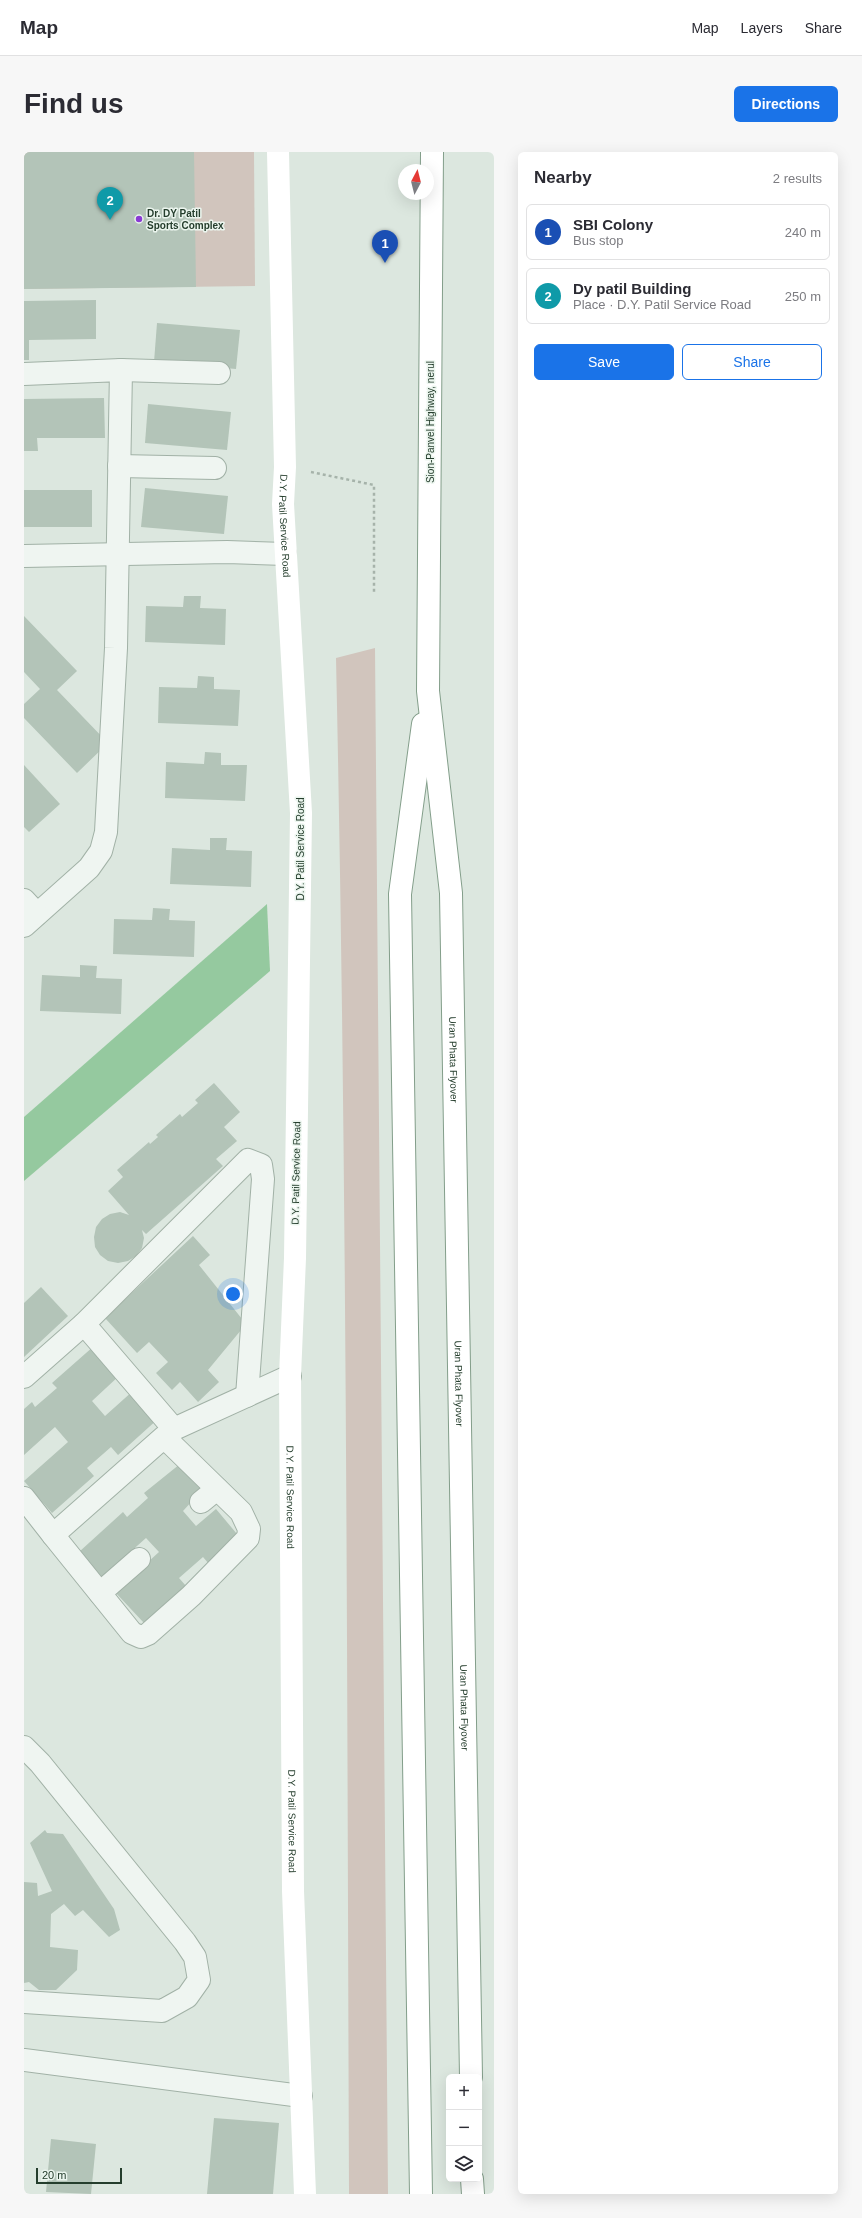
<!DOCTYPE html>
<meta charset="utf-8">
<style>
:root{--surface:#fff;--page:#f7f7f7;--text:#2b2b33;--muted:#7c7c81;--line:#e1e1e2;--accent:#1a73e8}
body{margin:0;font-family:Arial,sans-serif;background:var(--page);color:var(--text)}
.controls{position:absolute;right:12px;bottom:12px;display:grid;overflow:hidden;border-radius:6px;box-shadow:0 4px 16px #0002}
.controls button{width:36px;height:36px;display:grid;place-items:center;padding:0;border:0;border-bottom:1px solid var(--line);background:var(--surface);color:var(--text);font:20px sans-serif}
.compass{position:absolute;left:374px;top:12px;width:36px;height:36px;border-radius:50%;background:var(--surface);box-shadow:0 4px 16px #0002;rotate:7deg}
.scale{position:absolute;left:12px;bottom:10px;width:86px;box-sizing:border-box;padding-left:4px;border:2px solid #253e2d;border-top:0;font-size:11px;line-height:14px;white-space:nowrap;color:#253e2d;-webkit-text-stroke:3px #ebf5ee;paint-order:stroke}
.you{position:absolute;left:209px;top:1142px;width:14px;height:14px;margin:-10px;border:3px solid #fff;border-radius:50%;background:#1a73e8;box-shadow:0 0 0 6px #1a73e833}
.badge{display:grid;place-items:center;width:26px;height:26px;border-radius:50%;background:var(--accent);color:#fff;font-size:13px;font-weight:700}
.pin{position:absolute;translate:-50% -33px;filter:drop-shadow(0 1px 2px #0008)}
.pin::after{content:'';position:absolute;top:21px;width:14px;height:12px;background:inherit;clip-path:polygon(0 0,100% 0,50% 100%)}
.list{margin:0;padding:0;list-style:none}
h2{display:flex;justify-content:space-between;align-items:center;height:52px;margin:0;padding:0 16px;font-size:17px}
h2 small{font-size:13px;font-weight:400;color:var(--muted)}
.list li{display:grid;grid-template-columns:26px 1fr auto;gap:12px;align-items:center;box-sizing:border-box;height:56px;margin:0 8px 8px;padding:0 8px;border:1px solid var(--line);border-radius:6px}
.list b{display:block;font-size:15px;white-space:nowrap}
.list p{margin:0;font-size:13px;white-space:nowrap;color:var(--muted)}
.list em{font-size:13px;font-style:normal;color:var(--muted)}
.actions{display:flex;gap:8px;padding:12px 16px}
.actions a{flex:1;padding:9px 0;border:1px solid var(--accent);border-radius:6px;text-align:center;font-size:14px;color:var(--accent)}
.actions .main{background:var(--accent);color:#fff}
.icon{flex:none;width:22px;height:22px;fill:none;stroke:currentColor;stroke-width:2;stroke-linecap:round;stroke-linejoin:round}
.map{position:relative;flex:none;width:470px;height:2042px;overflow:hidden;border-radius:6px}
header{display:flex;align-items:center;gap:24px;box-sizing:border-box;height:56px;padding:0 20px;background:var(--surface);border-bottom:1px solid var(--line)}
header strong{font-size:19px}
nav{display:flex;gap:22px;margin-inline-start:auto;font-size:14px}
.intro{display:flex;align-items:center;justify-content:space-between;box-sizing:border-box;height:96px;padding:0 24px}
h1{margin:0;font-size:28px}
.button{padding:10px 18px;border-radius:6px;background:var(--accent);color:#fff;font-size:14px;font-weight:700}
main{display:flex;gap:24px;padding:0 24px}
aside{flex:1;background:var(--surface);border-radius:6px;box-shadow:0 4px 16px #0002}
.map>svg:first-child{display:block}
.green{fill:#d1c5bd}
.water{fill:#95c99f}
.building{fill:#b3c4b8}
.lines{fill:none;stroke-linecap:round;stroke-linejoin:round}
.street-casing{stroke:#a1b1a6;stroke-width:24}
.highway-casing{stroke:#839e8a;stroke-width:24}
.path{stroke:#a6b3aa;stroke-width:2.5;stroke-dasharray:3 3;stroke-linecap:butt}
.street{stroke:#eff5f1;stroke-width:22}
.secondary{stroke:#fff;stroke-width:22}
.highway{stroke:#fff;stroke-width:22}
.poi-dot{fill:#8a39d4;stroke:#ebf5ee;stroke-width:1.5}
.labels{text-anchor:middle;dominant-baseline:central;stroke-width:3;stroke-linejoin:round;paint-order:stroke}
.poi-label{font-size:10px;font-weight:bold;fill:#253e2d;stroke:#ebf5ee;text-anchor:start}
.street-label{font-size:10px;fill:#253e2d;stroke:#ebf5ee}
</style>
<header>
<strong>Map</strong>
<nav><a>Map</a><a>Layers</a><a>Share</a></nav>
</header>
<div class="intro"><h1>Find us</h1><a class="button">Directions</a></div>
<main>
<div class="map">
<svg width="470" height="2042" viewBox="0 0 470 2042">
<rect width="100%" height="100%" fill="#dce7df"/>
<g class="green">
<path d="M0,0H230L231,134L0,137Z"/>
<path d="M351,496L364,2042H325C323,1530 323,1018 312,506Z"/>
</g>
<path class="water" d="M243,752L246,819L0,1029V965Z"/>
<g class="building">
<path d="M0,0H170L172,135L0,137Z"/>
<path d="M72,148V187L5,188V208H0V149Z"/>
<path d="M133,171L216,178L212,217L130,210Z"/>
<path d="M80,246L81,286H13L14,299H0V247Z"/>
<path d="M124,252L207,260L203,298L121,291Z"/>
<path d="M121,336L204,344L200,382L117,375Z"/>
<rect x="0" y="338" width="68" height="37"/>
<path d="M160,444H177L176,456L202,457L201,493L121,490L122,454L159,455Z"/>
<path d="M0,464L53,519L33,538L84,591L53,621L0,566V552L16,537L0,520Z"/>
<path d="M174,524L190,525V537L216,538L214,574L134,571L135,535L173,536Z"/>
<path d="M181,600L197,601V613H223L221,649L141,646L142,610L180,612Z"/>
<path d="M0,613L36,652L5,680L0,675Z"/>
<path d="M186,686H203L202,698L228,699L227,735L146,732L148,696L186,698Z"/>
<path d="M129,756L146,757L145,768L171,769L170,805L89,802L90,767L128,768Z"/>
<path d="M56,813L73,814L72,826L98,827L97,862L16,859L18,823L56,825Z"/>
<path d="M190,931L216,960L200,975L213,989L192,1007L199,1014L122,1082L118,1078L120,1086L118,1096L112,1104L104,1109L94,1111L84,1109L76,1103L71,1095L70,1085L72,1075L78,1067L86,1062L96,1060L105,1063L84,1039L99,1025L93,1018L125,990L126,992L134,985L132,983L156,962L158,965L174,951L171,948Z"/>
<path d="M169,1084L186,1103L175,1113L222,1172L184,1218L195,1230L174,1250L156,1230L148,1238L132,1221L144,1210L125,1190L113,1201L81,1166Z"/>
<path d="M17,1135L44,1164L0,1205V1151Z"/>
<path d="M70,1194L96,1223L68,1249L81,1264L110,1238L135,1266L94,1303L87,1295L63,1316L70,1324L28,1361L0,1329L44,1290L31,1275L0,1303V1257L8,1250L11,1255L33,1236L28,1231Z"/>
<path d="M156,1312L179,1337L159,1359L172,1374L192,1357L213,1382L185,1412L179,1405L155,1426L162,1434L120,1471L91,1440L135,1400L122,1386L78,1425L55,1400L99,1360L103,1365L124,1346L120,1341Z"/>
<path d="M21,1678L23,1681L39,1682L90,1757L96,1778L85,1785L59,1758L51,1764L40,1752L27,1762L26,1795L54,1798L53,1818L32,1838H15L5,1830L0,1831V1730L13,1731L14,1744L28,1739L6,1691Z"/>
<path d="M190,1966L255,1971L249,2042H183Z"/>
<path d="M27,1987L72,1992L67,2042L22,2040Z"/>
</g>
<g class="lines">
<defs>
<g id="street">
<path d="M97,218L195,221"/>
<path d="M0,222L97,218L92,496L82,680L77,699L65,716L0,774"/>
<path d="M95,314L191,316"/>
<path d="M0,404L203,400L261,402"/>
<path d="M0,748L13,762"/>
<path d="M60,1172L150,1277L266,1224"/>
<path d="M0,1225L60,1172L224,1008L237,1013L239,1027L223,1244"/>
<path d="M140,1285L217,1360L225,1377L224,1386L167,1444L124,1482L117,1485L108,1481L29,1383L140,1285L150,1277"/>
<path d="M0,1346L29,1383"/>
<path d="M177,1350L193,1337"/>
<path d="M76,1441L115,1407"/>
<path d="M0,1595L16,1611L161,1790L171,1805L175,1828L163,1845L138,1859L0,1850"/>
<path d="M0,1908L277,1944"/>
</g>
<g id="highway">
<path id="s2" d="M408,0L404,539L427,741L447,1925"/>
<path d="M448,2027L449,2042"/>
<path d="M397,2042L376,742L399,572"/>
</g>
</defs>
<use href="#street" class="street-casing"/>
<use href="#highway" class="highway-casing"/>
<path class="path" d="M287,320L350,333V442"/>
<use href="#street" class="street"/>
<path class="secondary" id="s1" d="M254,0L261,315L259,352L277,661L271,1106L266,1224L269,1739L281,2042"/>
<use href="#highway" class="highway"/>
</g>
<circle class="poi-dot" cx="115" cy="67" r="4"/>
<g class="labels">
<g class="poi-label">
<text x="123" y="61">Dr. DY Patil<tspan x="123" dy="12">Sports Complex</tspan></text>
</g>
<g class="street-label">
<text transform="translate(406 270) rotate(-90)">Sion-Panvel Highway, nerul</text>
<text stroke="none"><textPath href="#s1" startOffset="374">D.Y. Patil Service Road</textPath></text>
<text transform="translate(276 697) rotate(-90)">D.Y. Patil Service Road</text>
<text stroke="none"><textPath href="#s2" startOffset="909">Uran Phata Flyover</textPath></text>
<text transform="translate(272 1021) rotate(-89)">D.Y. Patil Service Road</text>
<text stroke="none"><textPath href="#s2" startOffset="1233">Uran Phata Flyover</textPath></text>
<text stroke="none"><textPath href="#s1" startOffset="1346">D.Y. Patil Service Road</textPath></text>
<text stroke="none"><textPath href="#s2" startOffset="1557">Uran Phata Flyover</textPath></text>
<text stroke="none"><textPath href="#s1" startOffset="1670">D.Y. Patil Service Road</textPath></text>
</g>
</g>
</svg>
<div class="controls">
<button>+</button>
<button>−</button>
<button><svg class="icon" aria-label="layers" viewBox="0 0 24 24"><path d="M12 4l9 5-9 5-9-5zM3 14l9 5 9-5"/></svg></button>
</div>
<svg class="compass" viewBox="-18 -18 36 36"><path d="M0-13l5 13h-10z" fill="#e53935"/><path d="M0 13l5-13h-10z" fill="#7c7c81"/></svg>
<div class="scale">20 m</div>
<div class="you"></div>
<div class="pin badge" style="left:361px;top:111px;background:#1a4fb4">1</div>
<div class="pin badge" style="left:86px;top:68px;background:#0f9aa8">2</div>
</div>
<aside>
<h2>Nearby<small>2 results</small></h2>
<ul class="list">
<li><span class="badge" style="background:#1a4fb4">1</span><div><b>SBI Colony</b><p>Bus stop</p></div><em>240 m</em></li>
<li><span class="badge" style="background:#0f9aa8">2</span><div><b>Dy patil Building</b><p>Place · D.Y. Patil Service Road</p></div><em>250 m</em></li>
</ul>
<div class="actions"><a class="main">Save</a><a>Share</a></div>
</aside>
</main>
